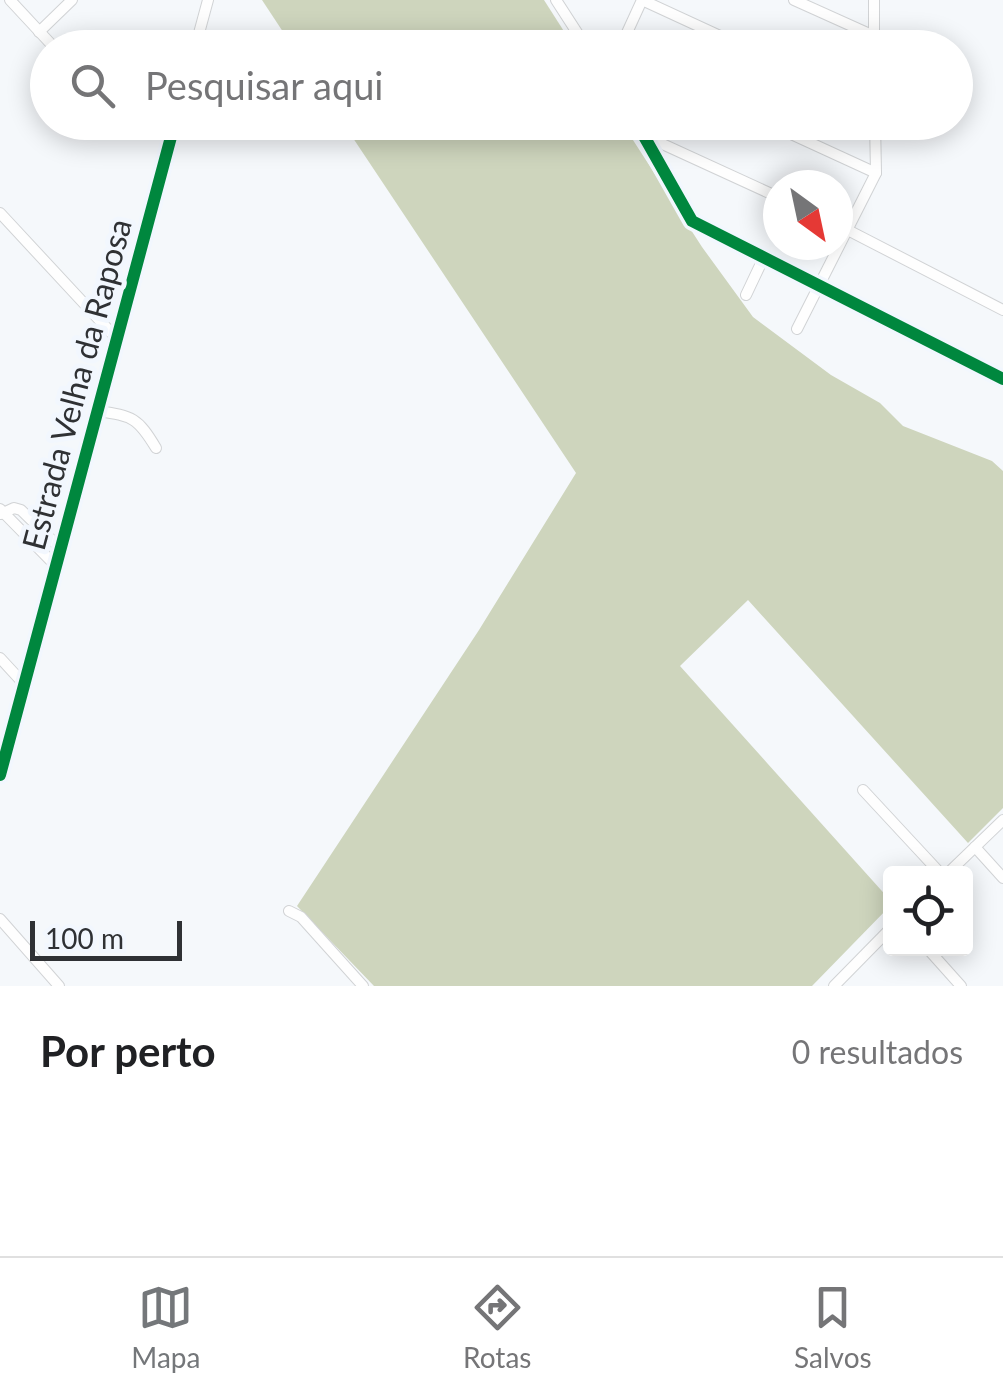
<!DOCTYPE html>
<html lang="pt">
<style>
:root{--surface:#fff;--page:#f6f6f6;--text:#202124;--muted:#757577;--line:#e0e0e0;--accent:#74777a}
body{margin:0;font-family:Lato,sans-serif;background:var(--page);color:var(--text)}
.controls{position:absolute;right:30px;bottom:30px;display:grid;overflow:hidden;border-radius:10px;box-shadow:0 5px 25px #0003}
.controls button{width:90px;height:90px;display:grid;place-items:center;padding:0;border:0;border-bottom:2px solid var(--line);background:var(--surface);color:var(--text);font:50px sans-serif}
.compass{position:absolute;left:763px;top:170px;width:90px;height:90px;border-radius:50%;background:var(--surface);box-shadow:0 5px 25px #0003;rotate:147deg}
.scale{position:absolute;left:30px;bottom:25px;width:152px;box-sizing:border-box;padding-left:10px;border:5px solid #2f3134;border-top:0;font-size:28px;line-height:35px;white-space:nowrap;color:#2f3134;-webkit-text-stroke:8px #f2f7fe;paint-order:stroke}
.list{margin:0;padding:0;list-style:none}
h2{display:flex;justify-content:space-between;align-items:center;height:130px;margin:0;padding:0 40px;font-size:42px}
h2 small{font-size:32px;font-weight:400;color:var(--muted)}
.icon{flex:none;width:55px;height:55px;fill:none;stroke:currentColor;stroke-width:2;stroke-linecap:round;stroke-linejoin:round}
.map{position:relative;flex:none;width:1003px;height:986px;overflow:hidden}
.search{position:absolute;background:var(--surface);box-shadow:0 5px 25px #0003;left:30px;right:30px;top:30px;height:110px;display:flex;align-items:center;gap:25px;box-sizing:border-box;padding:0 35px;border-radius:55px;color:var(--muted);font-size:38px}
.sheet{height:270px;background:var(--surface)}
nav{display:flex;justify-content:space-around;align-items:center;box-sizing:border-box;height:140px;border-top:2px solid var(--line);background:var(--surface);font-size:28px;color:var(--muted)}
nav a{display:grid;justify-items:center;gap:5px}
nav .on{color:var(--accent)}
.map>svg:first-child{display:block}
.forest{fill:#ced5bd}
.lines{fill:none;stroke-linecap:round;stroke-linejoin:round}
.minor-casing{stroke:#d1d3d5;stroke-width:12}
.minor{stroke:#fefefe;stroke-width:10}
.cycleway-casing{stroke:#f2f7fe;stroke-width:19}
.cycleway{stroke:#00873e;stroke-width:12}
.labels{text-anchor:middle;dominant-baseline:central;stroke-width:10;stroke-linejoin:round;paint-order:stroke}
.street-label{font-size:32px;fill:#2f3134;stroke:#f2f7fe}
</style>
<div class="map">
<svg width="1003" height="986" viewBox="0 0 1003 986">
<rect width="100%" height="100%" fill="#f5f8fb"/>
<g class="forest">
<path d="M262,0H544L574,47H293Z"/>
<path d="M343,123H622L702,247L753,317L831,375L880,403L903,426L992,461L1003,471V808L968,843L748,600L680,666L890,900V906L812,986H374L297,906L479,630L576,473Z"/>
</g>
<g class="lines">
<defs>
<g id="minor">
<path d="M10,0L50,43"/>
<path d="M556,0L587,48"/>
<path d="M642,0L746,48"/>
<path d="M794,0L874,36"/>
<path d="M874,0V48"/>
<path d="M39,32L72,0"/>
<path d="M195,48L208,0"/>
<path d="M620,48L642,0"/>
<path d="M636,122L692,221L1003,379"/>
<path d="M765,122L876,173"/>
<path d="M645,136L778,197"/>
<path d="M0,213L117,339"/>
<path d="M838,225L1003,310"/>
<path d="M746,295L764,257"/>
<path d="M797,329L876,173L875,122"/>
<path d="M98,411C133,416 138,418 156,448"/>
<path d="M0,509L55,565"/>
<path d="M1,514L14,508L21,510L60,548"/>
<path d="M0,658L24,684"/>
<path d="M0,775L175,122"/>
<path d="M863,790L941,874"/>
<path d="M975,847L1003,878"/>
<path d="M947,874L1003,820"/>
<path d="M289,911L301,917L363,986"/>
<path d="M0,919L59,986"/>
<path d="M927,948L961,986"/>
<path d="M834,986L890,929"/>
</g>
</defs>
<use href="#minor" class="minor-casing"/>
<use href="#minor" class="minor"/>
<defs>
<g id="cycleway">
<path d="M636,122L692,221L1003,379"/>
<path d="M0,775L175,122"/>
</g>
</defs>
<use href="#cycleway" class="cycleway-casing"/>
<use href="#cycleway" class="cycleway"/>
</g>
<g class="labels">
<g class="street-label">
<text transform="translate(76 384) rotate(-75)">Estrada Velha da Raposa</text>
</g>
</g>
</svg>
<div class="controls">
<button><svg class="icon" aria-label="locate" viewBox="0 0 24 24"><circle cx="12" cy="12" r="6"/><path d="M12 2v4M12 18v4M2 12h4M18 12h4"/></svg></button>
</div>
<svg class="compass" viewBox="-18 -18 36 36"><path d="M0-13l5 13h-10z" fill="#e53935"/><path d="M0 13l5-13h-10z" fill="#757577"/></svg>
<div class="scale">100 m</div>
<div class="search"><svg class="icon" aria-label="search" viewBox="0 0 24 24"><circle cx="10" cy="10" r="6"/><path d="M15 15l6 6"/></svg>Pesquisar aqui</div>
</div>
<section class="sheet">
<h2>Por perto<small>0 resultados</small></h2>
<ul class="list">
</ul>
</section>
<nav>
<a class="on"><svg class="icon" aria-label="map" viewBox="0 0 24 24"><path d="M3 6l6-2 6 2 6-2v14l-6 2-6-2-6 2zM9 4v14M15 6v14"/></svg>Mapa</a>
<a><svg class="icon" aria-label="directions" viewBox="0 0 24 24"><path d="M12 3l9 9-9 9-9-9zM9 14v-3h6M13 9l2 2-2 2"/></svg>Rotas</a>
<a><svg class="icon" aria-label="saved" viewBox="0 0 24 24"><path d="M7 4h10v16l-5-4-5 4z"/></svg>Salvos</a>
</nav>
